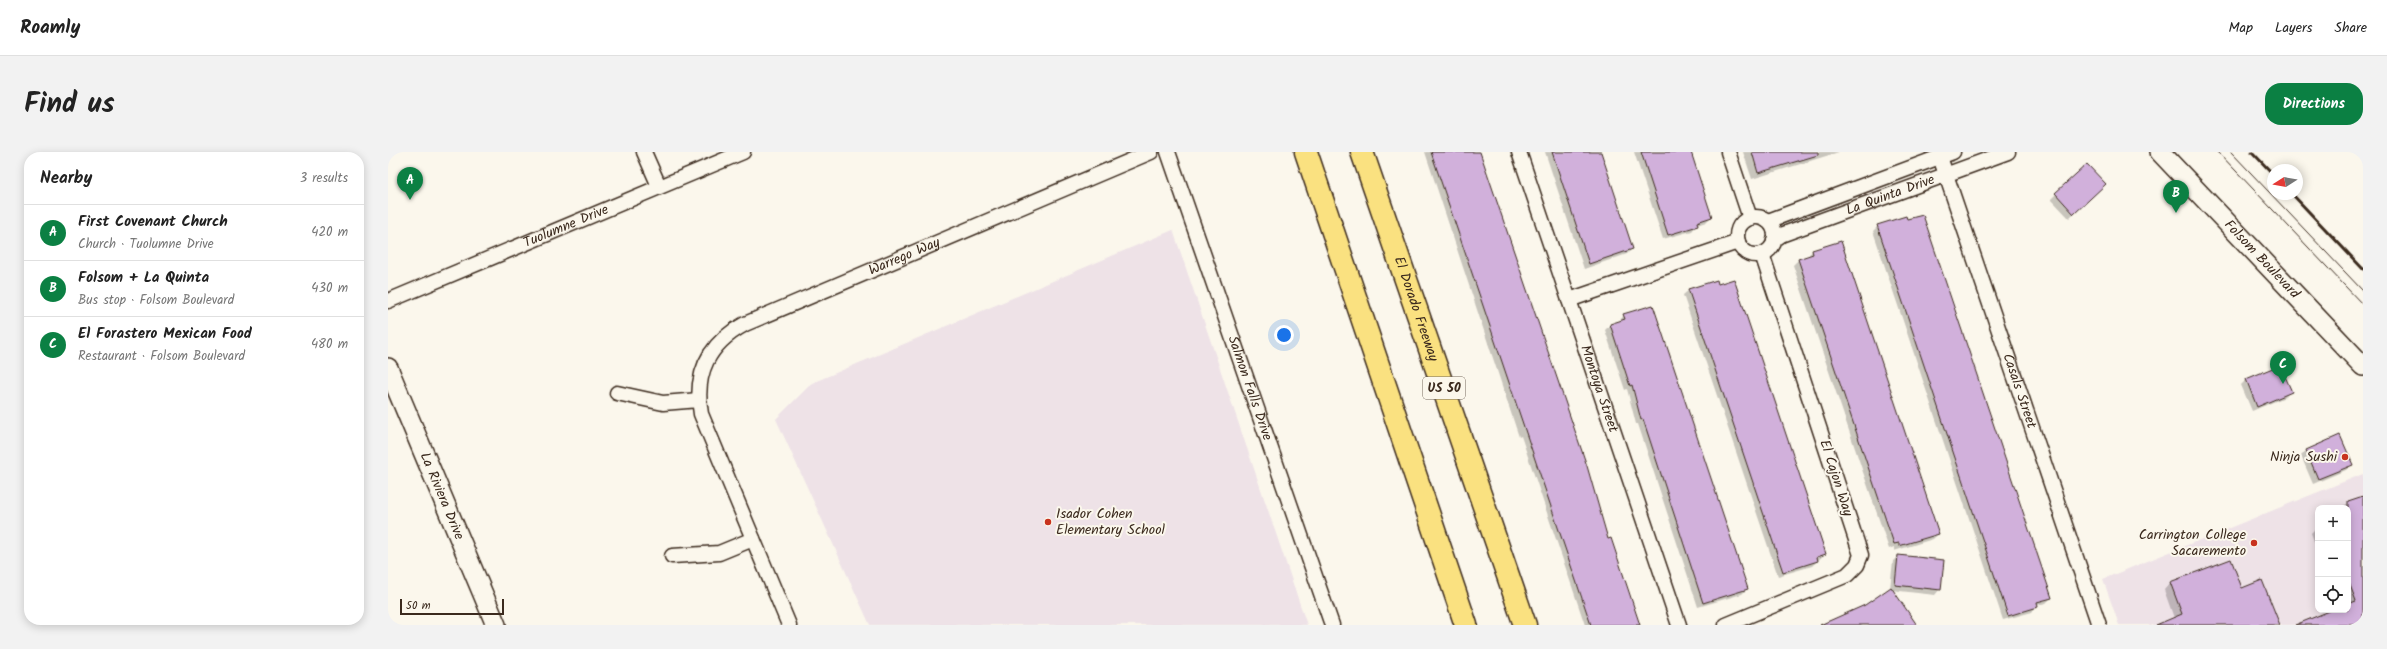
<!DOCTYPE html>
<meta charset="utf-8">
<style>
:root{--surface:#fff;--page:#f2f2f2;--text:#222;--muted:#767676;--line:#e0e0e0;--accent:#0b8043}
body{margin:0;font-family:Kalam,sans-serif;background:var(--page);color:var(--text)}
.controls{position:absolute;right:12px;bottom:12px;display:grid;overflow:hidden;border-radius:8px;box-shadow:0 2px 10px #0003}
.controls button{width:36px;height:36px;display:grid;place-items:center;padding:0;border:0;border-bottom:1px solid var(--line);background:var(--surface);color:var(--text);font:20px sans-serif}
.compass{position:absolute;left:1879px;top:12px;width:36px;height:36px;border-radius:50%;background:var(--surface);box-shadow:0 2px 10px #0003;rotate:259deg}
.scale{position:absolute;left:12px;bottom:10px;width:104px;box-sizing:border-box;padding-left:4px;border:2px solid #3b2a1e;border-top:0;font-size:11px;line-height:14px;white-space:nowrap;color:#3b2a1e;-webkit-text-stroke:3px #fbf7ec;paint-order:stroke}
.you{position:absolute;left:896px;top:183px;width:14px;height:14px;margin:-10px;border:3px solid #fff;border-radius:50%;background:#1a73e8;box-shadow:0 0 0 6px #1a73e833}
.badge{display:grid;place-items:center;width:26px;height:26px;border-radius:50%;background:var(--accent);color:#fff;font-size:13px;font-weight:700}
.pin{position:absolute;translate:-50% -33px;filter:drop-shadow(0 1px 2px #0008)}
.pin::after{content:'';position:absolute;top:21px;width:14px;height:12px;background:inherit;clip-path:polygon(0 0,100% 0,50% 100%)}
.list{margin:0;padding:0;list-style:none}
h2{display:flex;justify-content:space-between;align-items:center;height:52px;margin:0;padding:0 16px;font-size:17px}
h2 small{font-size:13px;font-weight:400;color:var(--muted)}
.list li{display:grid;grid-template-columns:26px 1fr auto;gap:12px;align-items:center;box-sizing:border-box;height:56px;padding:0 16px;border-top:1px solid var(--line)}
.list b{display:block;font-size:15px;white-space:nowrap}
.list p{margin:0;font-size:13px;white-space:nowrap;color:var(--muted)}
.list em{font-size:13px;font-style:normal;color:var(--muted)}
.icon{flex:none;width:22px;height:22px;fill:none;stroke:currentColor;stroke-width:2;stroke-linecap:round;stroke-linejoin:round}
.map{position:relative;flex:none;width:1975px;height:473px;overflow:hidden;border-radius:16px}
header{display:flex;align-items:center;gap:24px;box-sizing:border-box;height:56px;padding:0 20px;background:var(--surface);border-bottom:1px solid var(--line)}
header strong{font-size:19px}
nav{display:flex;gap:22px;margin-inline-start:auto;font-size:14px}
.intro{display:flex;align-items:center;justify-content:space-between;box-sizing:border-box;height:96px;padding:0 24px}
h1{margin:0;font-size:28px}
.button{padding:10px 18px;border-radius:16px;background:var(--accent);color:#fff;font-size:14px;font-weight:700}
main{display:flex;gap:24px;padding:0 24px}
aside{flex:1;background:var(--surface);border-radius:16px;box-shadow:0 2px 10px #0003}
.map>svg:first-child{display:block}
.built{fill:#eee2e7;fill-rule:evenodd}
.shadow{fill:#0003}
.building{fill:#d1b0db;stroke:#3b2a1e}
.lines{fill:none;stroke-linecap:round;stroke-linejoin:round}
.street-casing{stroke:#3b2a1e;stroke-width:17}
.secondary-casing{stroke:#3b2a1e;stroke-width:22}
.highway-casing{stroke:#3b2a1e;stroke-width:25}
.street{stroke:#fbf7ec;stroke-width:14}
.secondary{stroke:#fbf7ec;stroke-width:19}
.highway{stroke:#fae180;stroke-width:22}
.tram{stroke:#3b2a1e;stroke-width:1}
.rail{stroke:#3b2a1e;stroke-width:3}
.poi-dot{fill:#c8321e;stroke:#fbf7ec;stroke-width:1.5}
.labels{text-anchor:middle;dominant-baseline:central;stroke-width:4;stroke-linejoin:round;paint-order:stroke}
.shield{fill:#fbf7ec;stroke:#75685c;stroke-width:1}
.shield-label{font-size:13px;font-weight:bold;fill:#3b2a1e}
.street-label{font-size:14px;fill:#3b2a1e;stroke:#fbf7ec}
.poi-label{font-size:14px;fill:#3b2a1e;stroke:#fbf7ec;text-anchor:end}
</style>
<header>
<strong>Roamly</strong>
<nav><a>Map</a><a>Layers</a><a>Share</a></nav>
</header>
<div class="intro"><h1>Find us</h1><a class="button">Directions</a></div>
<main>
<aside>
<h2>Nearby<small>3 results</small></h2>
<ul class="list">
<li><span class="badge">A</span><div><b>First Covenant Church</b><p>Church · Tuolumne Drive</p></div><em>420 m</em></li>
<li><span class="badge">B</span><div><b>Folsom + La Quinta</b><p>Bus stop · Folsom Boulevard</p></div><em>430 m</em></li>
<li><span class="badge">C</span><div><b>El Forastero Mexican Food</b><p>Restaurant · Folsom Boulevard</p></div><em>480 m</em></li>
</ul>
</aside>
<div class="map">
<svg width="1975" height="473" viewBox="0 0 1975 473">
<rect width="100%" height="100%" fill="#fbf7ec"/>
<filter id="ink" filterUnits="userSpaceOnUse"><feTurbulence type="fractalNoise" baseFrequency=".025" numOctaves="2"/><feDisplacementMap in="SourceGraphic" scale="8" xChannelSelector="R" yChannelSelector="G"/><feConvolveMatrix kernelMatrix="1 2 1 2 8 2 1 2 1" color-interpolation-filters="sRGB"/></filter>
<g filter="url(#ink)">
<g class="built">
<path d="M785,78L919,473H482L388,267L424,231Z"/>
<path d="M1975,322V473H1731L1715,427ZM1930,356H1960V458H1930Z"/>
</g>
<g class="shadow">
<path d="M1037,0H1091L1220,388L1251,473H1197L1133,284L1131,285Z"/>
<path d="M1157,0H1212L1244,97L1239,102L1196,117Z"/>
<path d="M1246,0H1301L1323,65L1318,70L1309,73L1304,79L1275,87Z"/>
<path d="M1355,0H1451L1364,27Z"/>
<path d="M1712,37L1681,66L1663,47L1668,42Z"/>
<path d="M1490,74L1663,446L1658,451L1649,453L1644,460L1615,468L1485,79Z"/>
<path d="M1452,90L1550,382L1545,387L1506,399V395L1501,397L1405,113L1410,108L1419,105L1424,99Z"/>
<path d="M1301,138L1437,402L1424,414L1390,424L1295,143Z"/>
<path d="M1236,163L1359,437L1354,442L1310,455L1250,272H1248L1239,237L1237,238L1217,178L1222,173L1231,170Z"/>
<path d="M1858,228L1902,240L1897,245L1864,259L1853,233Z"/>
<path d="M1951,285L1963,313L1958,318L1925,332L1913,304L1918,299Z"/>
<path d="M1975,345V473H1908L1947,458H1960V356H1950Z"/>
<path d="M1930,374V400L1923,381Z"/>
<path d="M1510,404L1552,437L1547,443L1503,438L1527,473H1486L1502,437L1505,409Z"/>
<path d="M1782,431L1854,437L1882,473H1774L1786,466L1776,438Z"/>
</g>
<g class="building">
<path d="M1043,0H1092L1199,314L1220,387L1223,386L1252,473H1203Z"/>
<path d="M1164,0H1213L1245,97L1201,112Z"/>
<path d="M1253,0H1303L1324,65L1309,70L1310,74L1280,83Z"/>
<path d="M1364,0H1430V3L1370,21Z"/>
<path d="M1699,12L1718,32L1686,62L1667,41Z"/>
<path d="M1535,63L1664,446L1649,450L1650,455L1620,464L1489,73L1518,64L1519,67Z"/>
<path d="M1453,89L1551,382L1511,394V391L1506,392L1410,107L1425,102L1424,98Z"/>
<path d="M1346,127L1438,402L1429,405L1430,409L1395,420L1300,137L1329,128L1330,132Z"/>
<path d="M1265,153L1360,437L1315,451L1255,267L1253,268L1244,233L1242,234L1222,172L1237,167L1235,162Z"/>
<path d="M1892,213L1904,240L1869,255L1858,227Z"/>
<path d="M1952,283L1965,313L1930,327L1918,298Z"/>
<path d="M1975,344V473H1907L1944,458H1960V452L1968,449L1960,428V349Z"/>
<path d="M1510,403L1556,408L1553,438L1507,433Z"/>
<path d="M1843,407L1854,436L1874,428L1892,473H1768L1794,462L1782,430Z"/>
<path d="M1503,435L1529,473H1432L1477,453Z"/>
</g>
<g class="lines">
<defs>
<g id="street">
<path d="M256,0L271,34"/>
<path id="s1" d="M780,0L944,473"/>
<path id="s2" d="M1131,0L1291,473"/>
<path d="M1340,0L1362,66"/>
<path id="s3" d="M1552,5L1711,473"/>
<circle cx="1368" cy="84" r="19"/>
<path d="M1380,69L1565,0"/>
<path id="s4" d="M1386,88L1393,83L1620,0"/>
<path d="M1181,148L1350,90"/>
<path id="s5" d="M0,149L355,0"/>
<path d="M229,241L275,251L311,248"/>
<path d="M284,404L331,401L365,387"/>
<path id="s6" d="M401,473L313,262C306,221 320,192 357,172L763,0"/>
<path d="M1338,473L1459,423L1469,413L1473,403L1374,102"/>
</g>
<g id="secondary">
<path id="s7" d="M1772,0L1975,214"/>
<path id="s8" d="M0,216L108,473"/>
</g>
<g id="highway">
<path d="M918,0L1078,473"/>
<path id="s9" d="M974,0L1137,473"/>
</g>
</defs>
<use href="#street" class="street-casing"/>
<use href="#secondary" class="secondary-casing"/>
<use href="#highway" class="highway-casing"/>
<use href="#street" class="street"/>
<use href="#secondary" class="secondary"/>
<use href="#highway" class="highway"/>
<g class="tram">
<path d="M1830,0L1975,153"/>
<path d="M1843,0L1975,139"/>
</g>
<g class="rail">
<path d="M1864,0L1885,22"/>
<path d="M1904,42L1975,117"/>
</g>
</g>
</g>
<g class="poi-dot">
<circle cx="1957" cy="305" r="4"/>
<circle cx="660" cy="370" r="4"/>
<circle cx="1866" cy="391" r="4"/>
</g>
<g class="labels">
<rect class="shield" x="1035" y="225" width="42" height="22" rx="3"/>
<g class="shield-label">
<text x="1056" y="236">US 50</text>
</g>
<g class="street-label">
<text stroke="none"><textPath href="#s4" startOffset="125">La Quinta Drive</textPath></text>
<text stroke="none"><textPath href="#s5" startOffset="193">Tuolumne Drive</textPath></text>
<text stroke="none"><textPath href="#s6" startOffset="510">Warrego Way</textPath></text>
<text stroke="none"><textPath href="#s7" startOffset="148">Folsom Boulevard</textPath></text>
<text stroke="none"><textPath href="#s9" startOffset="166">El Dorado Freeway</textPath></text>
<text stroke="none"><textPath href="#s1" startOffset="250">Salmon Falls Drive</textPath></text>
<text stroke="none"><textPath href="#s2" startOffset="250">Montoya Street</textPath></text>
<text stroke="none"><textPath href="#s3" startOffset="247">Casals Street</textPath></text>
<text transform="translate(1448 326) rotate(72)">El Cajon Way</text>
<text stroke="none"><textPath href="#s8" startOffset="139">La Riviera Drive</textPath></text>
</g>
<g class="poi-label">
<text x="1949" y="305">Ninja Sushi</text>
<text x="668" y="362" text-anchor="start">Isador Cohen<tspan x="668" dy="16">Elementary School</tspan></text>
<text x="1858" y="383">Carrington College<tspan x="1858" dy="16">Sacaremento</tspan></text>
</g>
</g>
</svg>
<div class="controls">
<button>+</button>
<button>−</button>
<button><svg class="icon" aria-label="locate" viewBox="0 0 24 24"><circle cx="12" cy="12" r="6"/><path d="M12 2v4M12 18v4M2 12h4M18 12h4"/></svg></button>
</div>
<svg class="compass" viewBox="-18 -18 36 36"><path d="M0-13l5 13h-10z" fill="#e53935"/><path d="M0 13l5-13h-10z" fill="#767676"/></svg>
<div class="scale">50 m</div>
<div class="you"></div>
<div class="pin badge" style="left:22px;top:48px">A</div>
<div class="pin badge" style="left:1788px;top:61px">B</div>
<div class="pin badge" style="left:1895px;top:232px">C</div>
</div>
</main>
